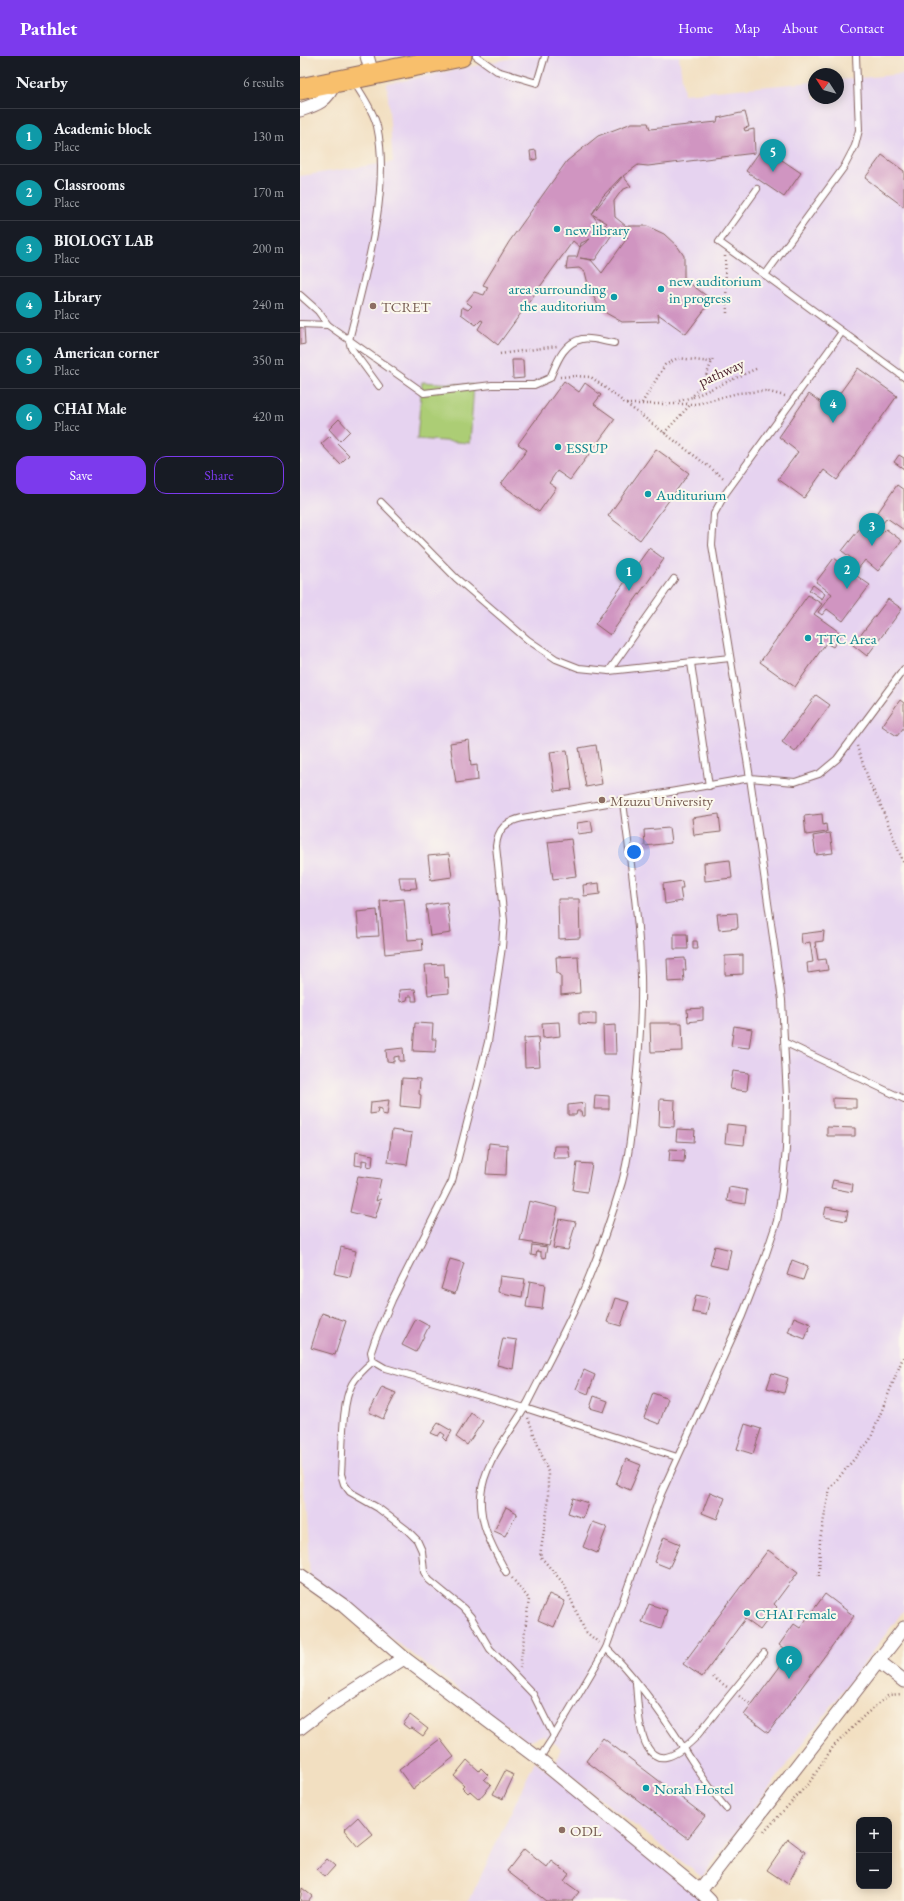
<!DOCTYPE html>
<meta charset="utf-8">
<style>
:root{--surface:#171b24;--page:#242831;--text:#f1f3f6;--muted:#9ea1a6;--line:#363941;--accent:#7c3aed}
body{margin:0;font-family:"EB Garamond",serif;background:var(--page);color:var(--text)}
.controls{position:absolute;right:12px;bottom:12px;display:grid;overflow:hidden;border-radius:8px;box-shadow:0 2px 10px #0003}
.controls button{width:36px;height:36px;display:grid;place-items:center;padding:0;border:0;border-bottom:1px solid var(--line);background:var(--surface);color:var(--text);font:20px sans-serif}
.compass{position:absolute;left:508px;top:12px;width:36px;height:36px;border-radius:50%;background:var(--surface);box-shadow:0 2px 10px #0003;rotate:306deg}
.you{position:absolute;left:334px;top:796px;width:14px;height:14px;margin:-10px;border:3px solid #fff;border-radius:50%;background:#1a73e8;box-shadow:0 0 0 6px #1a73e833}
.badge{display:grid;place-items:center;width:26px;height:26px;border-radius:50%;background:var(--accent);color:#fff;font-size:13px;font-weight:700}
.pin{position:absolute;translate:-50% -33px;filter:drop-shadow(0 1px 2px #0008)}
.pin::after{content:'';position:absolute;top:21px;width:14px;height:12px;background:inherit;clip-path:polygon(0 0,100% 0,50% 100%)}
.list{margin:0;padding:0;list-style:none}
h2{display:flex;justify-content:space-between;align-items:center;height:52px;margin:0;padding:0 16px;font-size:17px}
h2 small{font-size:13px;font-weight:400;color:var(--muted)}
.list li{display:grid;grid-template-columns:26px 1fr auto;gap:12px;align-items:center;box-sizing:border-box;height:56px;padding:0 16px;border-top:1px solid var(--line)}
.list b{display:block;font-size:15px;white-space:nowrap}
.list p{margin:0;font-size:13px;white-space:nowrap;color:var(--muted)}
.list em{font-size:13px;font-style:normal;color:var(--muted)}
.actions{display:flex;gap:8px;padding:12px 16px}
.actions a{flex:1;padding:9px 0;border:1px solid var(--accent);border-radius:12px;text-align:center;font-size:14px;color:var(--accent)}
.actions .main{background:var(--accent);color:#fff}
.map{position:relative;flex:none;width:604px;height:1845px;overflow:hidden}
header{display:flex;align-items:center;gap:24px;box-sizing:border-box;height:56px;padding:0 20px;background:var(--accent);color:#fff}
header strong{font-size:19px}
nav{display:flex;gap:22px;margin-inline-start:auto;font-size:14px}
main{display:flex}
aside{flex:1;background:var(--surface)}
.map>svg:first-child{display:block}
.built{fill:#e6d3f0}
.green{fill:#accd75;stroke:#7b7650}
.building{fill:#d095c1;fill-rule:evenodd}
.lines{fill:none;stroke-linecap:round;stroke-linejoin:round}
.service-casing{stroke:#856260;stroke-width:8}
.minor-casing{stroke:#856260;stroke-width:15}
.trunk-casing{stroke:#856260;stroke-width:23}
.path{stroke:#856260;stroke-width:2.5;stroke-dasharray:1 3;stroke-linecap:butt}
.service{stroke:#fff;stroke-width:6}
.minor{stroke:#fff;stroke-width:13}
.trunk{stroke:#f8bf6c;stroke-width:21}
.culture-dot{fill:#0f9aa8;stroke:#fbf7ec;stroke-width:1.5}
.education-dot{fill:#8d6e63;stroke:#fbf7ec;stroke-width:1.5}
.labels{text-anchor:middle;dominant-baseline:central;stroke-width:4;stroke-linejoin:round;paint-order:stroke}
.culture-label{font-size:15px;fill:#0d838f;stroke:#fbf7ec;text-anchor:start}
.education-label{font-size:15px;fill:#785e54;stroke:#fbf7ec;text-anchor:start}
.street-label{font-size:15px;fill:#4a1f2b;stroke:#fbf7ec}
</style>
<header>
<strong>Pathlet</strong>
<nav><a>Home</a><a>Map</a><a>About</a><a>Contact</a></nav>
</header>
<main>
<aside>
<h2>Nearby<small>6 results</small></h2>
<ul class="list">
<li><span class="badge" style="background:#0f9aa8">1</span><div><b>Academic block</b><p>Place</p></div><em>130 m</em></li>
<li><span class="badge" style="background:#0f9aa8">2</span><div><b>Classrooms</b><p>Place</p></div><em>170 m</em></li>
<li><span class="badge" style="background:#0f9aa8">3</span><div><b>BIOLOGY LAB</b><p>Place</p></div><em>200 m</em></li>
<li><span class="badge" style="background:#0f9aa8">4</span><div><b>Library</b><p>Place</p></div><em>240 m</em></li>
<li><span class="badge" style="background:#0f9aa8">5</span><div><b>American corner</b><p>Place</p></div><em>350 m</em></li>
<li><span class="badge" style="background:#0f9aa8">6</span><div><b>CHAI Male</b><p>Place</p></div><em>420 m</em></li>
</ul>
<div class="actions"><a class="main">Save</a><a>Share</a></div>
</aside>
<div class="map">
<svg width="604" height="1845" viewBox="0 0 604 1845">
<rect width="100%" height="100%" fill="#fbf7ec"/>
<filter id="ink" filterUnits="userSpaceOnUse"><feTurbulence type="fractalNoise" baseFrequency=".025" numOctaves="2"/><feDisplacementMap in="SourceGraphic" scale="8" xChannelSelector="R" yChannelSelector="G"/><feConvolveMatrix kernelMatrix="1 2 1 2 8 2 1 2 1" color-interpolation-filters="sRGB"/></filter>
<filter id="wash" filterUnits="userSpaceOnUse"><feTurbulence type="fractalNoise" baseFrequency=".012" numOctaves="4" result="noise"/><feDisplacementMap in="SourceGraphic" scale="16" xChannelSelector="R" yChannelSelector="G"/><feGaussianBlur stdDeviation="0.9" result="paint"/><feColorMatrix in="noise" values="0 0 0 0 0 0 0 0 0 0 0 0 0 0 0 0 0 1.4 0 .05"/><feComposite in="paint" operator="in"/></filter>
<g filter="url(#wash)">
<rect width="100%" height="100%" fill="#f2dfc1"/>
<g class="built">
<path d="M222,0H379L384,38L514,26V42H538V24L604,18V1554L402,1821L255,1708L261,1692L244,1679L226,1685L10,1520L0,1369V120L93,106L87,28Z"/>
<path d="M235,1705L411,1845H169Z"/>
</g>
<path class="green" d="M122,326L174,329L170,387L117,383Z"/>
<g id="blocks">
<g class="building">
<path d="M445,56L449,71L444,72L445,75L454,73L455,97L348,110L338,109L323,120L331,130L322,134L314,145L315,161L326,170H347L364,178L378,191L384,200V223L412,244L386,278L358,258L359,265L322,266L306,257L298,249L289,232L285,216L279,212L266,213L268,201H277L280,191L290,183L281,187L280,191L273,185L198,289L178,273L183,265L181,264L176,269L161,258L162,251L168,254L172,250L166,246L174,236L184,239L188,231L183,229L209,186L267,105L298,80L332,67H348L350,73L417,66L418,62ZM321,121H322L292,158L303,140ZM292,158L307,167L293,180L297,165ZM315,174L328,181L302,217L291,204L280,202L295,204Z"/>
<path d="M463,91L501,117L484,141L446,115Z"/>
<path d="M236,94L237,103L231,104L230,95Z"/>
<path d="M582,99L604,115V151L565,122Z"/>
<path d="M4,271L5,288L0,289V272Z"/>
<path d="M212,304H223L224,322L213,323Z"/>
<path d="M558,312L597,340L537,424L524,414L504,442L478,423L498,396L479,381L509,338L529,352Z"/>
<path d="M264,325L279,336L285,327L301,339L294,348L315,363L270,424L257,415L249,427L256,432L239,456L201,428L227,394L218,388Z"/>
<path d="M39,363L50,375L40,385L29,373Z"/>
<path d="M30,380L49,399L40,408L21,388Z"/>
<path d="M356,393L389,417L340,484L308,460Z"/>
<path d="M599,399L604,402V413L594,406Z"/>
<path d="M597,429L604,434V474L587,462L582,468L574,462Z"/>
<path d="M564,467L580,479L586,473L602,485L578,515L565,504L554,518L570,529L543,565L527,553L522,559L518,556L532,538L516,526L534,502L549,513L555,505L542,495Z"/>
<path d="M349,492L364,503L310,579L295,568Z"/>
<path d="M513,529L525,538L522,543L509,534Z"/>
<path d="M508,539L522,548L514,558L542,578L533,591L526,587L495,631L460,606Z"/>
<path d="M588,543L602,553L567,600L553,589Z"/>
<path d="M516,639L530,649L495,696L482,686Z"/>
<path d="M600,644L604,647V671L597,680L582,670Z"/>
<path d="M169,684L171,710L177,709L178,724L156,727L150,687Z"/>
<path d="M296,689L302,728L286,731L279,692Z"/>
<path d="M267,694L272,733L255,735L250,696Z"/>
<path d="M419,758L421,776L394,779L392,762Z"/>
<path d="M522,758L523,769L526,768L527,776L506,779L504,760Z"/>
<path d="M291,765L293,776L278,778L277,767Z"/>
<path d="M369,772L371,787L345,790L344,774Z"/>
<path d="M530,777L533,797L516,799L513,780Z"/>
<path d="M271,783L276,820L253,823L248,786Z"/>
<path d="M149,798L152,821L131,824L128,800Z"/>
<path d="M430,804L432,822L405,825L404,807Z"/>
<path d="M99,821H115L117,832L101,833Z"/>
<path d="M382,825L383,832H380L382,845L365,848L363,828Z"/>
<path d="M299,827L300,838L284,840L283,829Z"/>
<path d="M104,843L108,884L122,883L123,894L85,898L80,845Z"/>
<path d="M258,843H279L280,882L259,883Z"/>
<path d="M147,846L151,877L130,880L126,849Z"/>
<path d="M77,854L79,880L59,881L57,856Z"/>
<path d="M437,857L438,872L419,874L417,858Z"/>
<path d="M524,875L523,885L515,886L518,904L526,903L528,914L508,917L507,907L513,906L510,886L502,888L501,878Z"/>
<path d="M374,878H387L388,893H374Z"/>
<path d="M393,885H397L398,893H393Z"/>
<path d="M443,899V918L425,919V900Z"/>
<path d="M278,900L280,937L261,939V919L257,917L256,901Z"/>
<path d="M385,902L386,914H383L384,925L368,926L367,903Z"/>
<path d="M144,908L145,922L148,921L149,937L128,939L125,909Z"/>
<path d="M115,933L117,945H112V940H108L107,944L100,946L99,934Z"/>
<path d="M403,952V964L388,966L387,953Z"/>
<path d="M279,957H296V969L279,968Z"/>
<path d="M259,966L260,980L243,982L242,967Z"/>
<path d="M115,967L133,968L132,983H136L135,996L113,995Z"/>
<path d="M350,967H382L383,995L351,996Z"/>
<path d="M315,969L316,998H304L303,970Z"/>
<path d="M434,970L452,973L449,992L431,990Z"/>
<path d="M238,981L240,1010L225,1011L224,982Z"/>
<path d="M103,992L104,1005H99V1000L94,1001V1006L87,1005L86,994Z"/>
<path d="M433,1015L449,1017L447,1035L430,1033Z"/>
<path d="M102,1022L120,1023L119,1038L121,1039L120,1052L100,1050Z"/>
<path d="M295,1039L309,1040V1053H294Z"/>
<path d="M533,1042L556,1043V1052H533Z"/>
<path d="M360,1043L375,1044L374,1071L359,1070Z"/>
<path d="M89,1044L87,1059L82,1058V1053L78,1052L77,1057L70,1058L71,1046Z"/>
<path d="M285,1047V1060H282L281,1055H277L276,1059H268V1049Z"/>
<path d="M427,1068L446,1070L444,1089L425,1087Z"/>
<path d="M527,1071L555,1072V1080H527Z"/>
<path d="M377,1073L395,1074L394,1086L376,1085Z"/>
<path d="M92,1074L112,1077L107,1109L88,1106Z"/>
<path d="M189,1087L207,1089L206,1119L186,1118Z"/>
<path d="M254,1090H268L270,1102H253Z"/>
<path d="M370,1093L385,1094L384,1106L369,1105Z"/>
<path d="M56,1096L73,1099L72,1111L67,1110L68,1105L62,1104V1110L55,1109Z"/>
<path d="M277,1107L292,1108L287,1136L273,1134Z"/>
<path d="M58,1120L81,1123L76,1145L81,1143L75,1162L50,1156Z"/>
<path d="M533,1124L553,1128L552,1136L531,1132Z"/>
<path d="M429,1131L447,1134L445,1148L427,1145Z"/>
<path d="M229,1145L258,1152L249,1190L220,1185Z"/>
<path d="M526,1151L548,1155L546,1165L524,1161Z"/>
<path d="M259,1163L276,1166L268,1194L253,1192Z"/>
<path d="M232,1189L247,1191L245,1202L241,1201V1196L237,1195L236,1200L231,1199Z"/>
<path d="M415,1190L431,1194L427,1213L410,1209Z"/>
<path d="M41,1191L56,1195L50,1221L35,1218Z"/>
<path d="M150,1203L164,1207L155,1238L141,1233Z"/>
<path d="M492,1204L508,1210L503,1224L487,1219Z"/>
<path d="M200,1220L225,1223L222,1241L198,1236Z"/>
<path d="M230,1225L245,1228L242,1253L226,1251Z"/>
<path d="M396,1239L410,1242L406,1259L392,1256Z"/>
<path d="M315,1242L329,1246L321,1270L307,1266Z"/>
<path d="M22,1257L46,1265L35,1299L11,1292Z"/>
<path d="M494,1261L511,1268L505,1283L488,1276Z"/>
<path d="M116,1263L129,1270L116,1296L102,1289Z"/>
<path d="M203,1282L217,1284L213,1313L197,1309Z"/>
<path d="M284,1314L295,1319L288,1338L276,1333Z"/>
<path d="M472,1317L488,1322L484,1337L467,1332Z"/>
<path d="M82,1331L96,1337L83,1363L69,1356Z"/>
<path d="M353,1337L368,1343L359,1368L344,1362Z"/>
<path d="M294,1340L308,1345L304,1356L290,1352Z"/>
<path d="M171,1357L183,1365L167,1389L156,1381Z"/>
<path d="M138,1367L152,1375L146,1385L143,1382L145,1379L141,1376L138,1380L131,1377Z"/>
<path d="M445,1368L461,1373L453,1398L437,1393Z"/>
<path d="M326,1403L341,1409L330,1434L316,1428Z"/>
<path d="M410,1436L425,1442L417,1463L402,1457Z"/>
<path d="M273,1442L288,1447L283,1462L268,1457Z"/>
<path d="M206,1451L217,1457L205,1480L194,1475Z"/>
<path d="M293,1466L307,1471L297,1497L283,1491Z"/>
<path d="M364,1481L380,1488L369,1512L354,1506Z"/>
<path d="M468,1494L498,1516L474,1548L477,1551L460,1574L445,1563L402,1621L383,1608Z"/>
<path d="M249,1538L265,1545L254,1571L238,1564Z"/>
<path d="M525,1538L554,1560L468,1677L444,1659L490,1597L479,1589L494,1568L500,1572Z"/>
<path d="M349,1548L367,1554L361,1573L342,1566Z"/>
<path d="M110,1659L128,1673L123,1680L112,1672L109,1673L103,1668Z"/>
<path d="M303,1682L405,1760L388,1782L286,1705Z"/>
<path d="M140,1683L154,1701L113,1733L99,1714Z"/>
<path d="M167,1704L179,1715L181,1712L188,1719L184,1723L191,1729L179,1743L170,1735L168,1737L162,1731L164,1729L154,1720Z"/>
<path d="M205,1715L214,1719L203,1743L193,1738Z"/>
<path d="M58,1761L73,1779L58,1791L44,1774Z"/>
<path d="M488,1783L505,1796L488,1828L467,1814Z"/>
<path d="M224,1793L247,1812L252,1805L269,1818L264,1825L279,1836L272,1845H246L207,1815Z"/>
<path d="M27,1803L35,1810L25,1821L17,1814Z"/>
<path d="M2,1832L12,1840L8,1845H0Z"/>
</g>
</g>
</g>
<g filter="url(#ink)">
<use href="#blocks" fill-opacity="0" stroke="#856260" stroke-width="1"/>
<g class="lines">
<defs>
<g id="service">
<path d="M176,0L197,15L237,27L245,0"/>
<path d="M556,0L559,74L555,90L544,111L465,219L604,321"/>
<path d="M54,26C62,39 73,54 77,70C91,134 65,220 49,284L51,292L79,330"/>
<path d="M457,133L419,186L465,219"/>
<path d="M0,239L18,255L28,269"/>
<path d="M0,268L28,269L124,337L192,329H234L250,322C257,306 263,287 282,283C291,281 305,286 314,287"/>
<path d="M81,446L156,522L228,584L256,603L279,612L309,615L430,602"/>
<path d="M391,607L409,730"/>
<path d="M309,615L374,523"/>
<path d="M486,987L604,1043"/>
<path d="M73,1305C65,1312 57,1319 52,1328C41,1348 43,1393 41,1418L44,1428L50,1436L78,1452L107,1474L117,1484L122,1495L124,1516L129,1524L163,1552L171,1561L190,1593L233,1638L254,1680"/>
<path d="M377,1401L225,1352L85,1312L73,1305L71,1296L75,1284L92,1244L152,1125L188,986L202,891L204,865L196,790C198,772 206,766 222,762L450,722L495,726L519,718L537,703L604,613"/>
<path d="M206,1516C193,1492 179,1468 181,1440C184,1404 212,1376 228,1346C245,1312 263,1279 279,1244C296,1207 310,1166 322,1126C330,1097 332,1067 335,1037C339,998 342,959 341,920C339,861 330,803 323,746"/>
<path d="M306,1592C334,1619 364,1661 385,1694C398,1714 410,1734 426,1752"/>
<path d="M336,1627C339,1666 341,1735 395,1682L464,1597"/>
<path d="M239,1703L254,1680L306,1592L361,1438L442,1260L465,1201L477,1165L482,1134L486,1093L487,1041L482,944L450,722L412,489L414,458L425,438L542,276"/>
</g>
<g id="minor">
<path d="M67,0L72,18"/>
<path d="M0,54C18,48 27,45 35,26"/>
<path d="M0,1519L44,1550L104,1602L239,1703L400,1835L410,1845"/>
<path d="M578,1605L604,1625"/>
<path d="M0,1672L29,1650L104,1602"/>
<path d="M400,1835L604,1572"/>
</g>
<path id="trunk" d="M0,33L161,0"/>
</defs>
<use href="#service" class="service-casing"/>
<use href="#minor" class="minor-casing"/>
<use href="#trunk" class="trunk-casing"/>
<g class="path">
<path d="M425,200L427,257"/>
<path d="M200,298L257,290"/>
<path d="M260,321L274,320L291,321L425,423"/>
<path d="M393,341L458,312"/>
<path d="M342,347L365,309L378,302L410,306L413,303L403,327L392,341L376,346"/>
<path d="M326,348H396L438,337L465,335L485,340"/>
<path d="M364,377L391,348"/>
<path d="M557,690L570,728L579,745L604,808"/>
<path d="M228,1362L248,1416V1449L240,1500L264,1528L285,1575L299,1587"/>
<path d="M519,1520L520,1483L530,1432L570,1384L604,1299"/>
<path d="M212,1522L229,1543L220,1612"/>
<path d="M413,1621L427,1631"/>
<path d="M439,1640L452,1649"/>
<path d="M464,1776L509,1727L533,1691L566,1658L589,1639L602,1638"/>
</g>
<use href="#service" class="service"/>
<use href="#minor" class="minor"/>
<use href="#trunk" class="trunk"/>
</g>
</g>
<g class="culture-dot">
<circle cx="257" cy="173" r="4"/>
<circle cx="361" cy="233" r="4"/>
<circle cx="314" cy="241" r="4"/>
<circle cx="258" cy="391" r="4"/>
<circle cx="348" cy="438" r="4"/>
<circle cx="508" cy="582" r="4"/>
<circle cx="447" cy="1557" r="4"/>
<circle cx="346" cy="1732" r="4"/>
</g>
<g class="education-dot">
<circle cx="73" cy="250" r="4"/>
<circle cx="302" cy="744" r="4"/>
<circle cx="262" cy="1774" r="4"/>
</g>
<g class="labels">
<g class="culture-label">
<text x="265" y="173">new library</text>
<text x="369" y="224">new auditorium<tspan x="369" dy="17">in progress</tspan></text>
<text x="306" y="232" text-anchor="end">area surrounding<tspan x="306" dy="17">the auditorium</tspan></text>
<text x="266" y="391">ESSUP</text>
<text x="356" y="438">Auditurium</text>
<text x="516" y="582">TTC Area</text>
<text x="455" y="1557">CHAI Female</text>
<text x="354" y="1732">Norah Hostel</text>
</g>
<g class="education-label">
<text x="81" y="250">TCRET</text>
<text x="310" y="744">Mzuzu University</text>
<text x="270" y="1774">ODL</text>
</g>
<g class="street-label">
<text transform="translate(421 316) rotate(-24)">pathway</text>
</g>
</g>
</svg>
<div class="controls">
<button>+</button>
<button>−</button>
</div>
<svg class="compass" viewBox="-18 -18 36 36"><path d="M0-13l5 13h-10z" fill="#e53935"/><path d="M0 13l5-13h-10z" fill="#9ea1a6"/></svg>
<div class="you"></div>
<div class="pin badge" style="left:329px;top:535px;background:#0f9aa8">1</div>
<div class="pin badge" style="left:547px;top:533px;background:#0f9aa8">2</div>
<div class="pin badge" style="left:572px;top:490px;background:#0f9aa8">3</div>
<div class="pin badge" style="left:533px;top:367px;background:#0f9aa8">4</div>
<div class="pin badge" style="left:473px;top:116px;background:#0f9aa8">5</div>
<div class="pin badge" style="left:489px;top:1623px;background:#0f9aa8">6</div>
</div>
</main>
